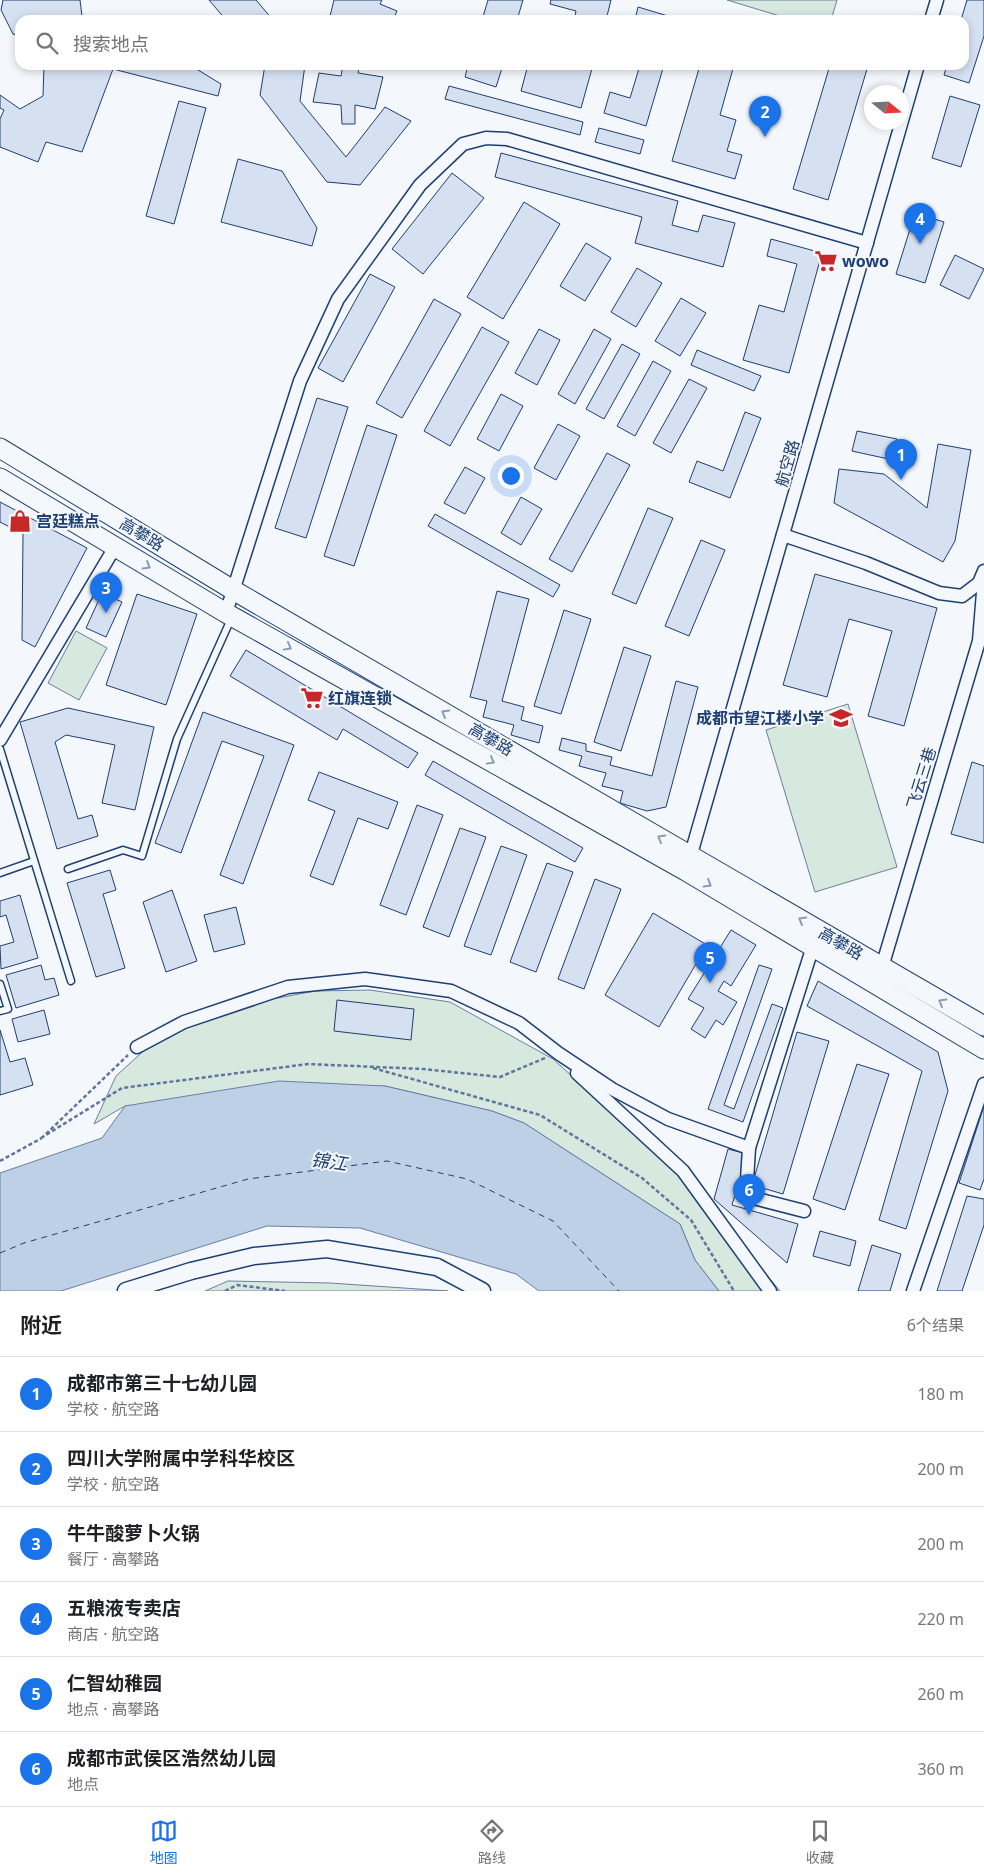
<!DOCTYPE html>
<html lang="zh">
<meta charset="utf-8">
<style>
:root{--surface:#fff;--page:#f6f6f6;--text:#202124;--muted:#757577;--line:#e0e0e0;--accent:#1a73e8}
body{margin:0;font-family:"Noto Sans","Noto Sans SC",sans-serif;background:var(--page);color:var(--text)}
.compass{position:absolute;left:864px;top:85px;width:45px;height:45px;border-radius:50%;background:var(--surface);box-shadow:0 2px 8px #0003;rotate:108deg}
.you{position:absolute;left:510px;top:475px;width:18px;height:18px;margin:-12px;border:4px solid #fff;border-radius:50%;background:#1a73e8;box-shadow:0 0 0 8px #1a73e833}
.badge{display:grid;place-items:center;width:32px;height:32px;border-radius:50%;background:var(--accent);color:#fff;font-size:16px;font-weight:700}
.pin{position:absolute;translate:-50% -41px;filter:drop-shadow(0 1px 2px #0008)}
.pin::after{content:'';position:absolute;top:26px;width:18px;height:15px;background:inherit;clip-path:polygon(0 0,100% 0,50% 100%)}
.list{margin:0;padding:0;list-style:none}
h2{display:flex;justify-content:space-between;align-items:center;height:65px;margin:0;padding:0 20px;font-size:21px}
h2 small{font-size:16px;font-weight:400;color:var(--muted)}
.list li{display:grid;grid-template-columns:32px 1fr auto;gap:15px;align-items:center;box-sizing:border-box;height:75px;padding:0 20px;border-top:1px solid var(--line)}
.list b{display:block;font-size:19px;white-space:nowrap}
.list p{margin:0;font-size:16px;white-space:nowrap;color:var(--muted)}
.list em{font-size:16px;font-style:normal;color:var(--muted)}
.icon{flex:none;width:28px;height:28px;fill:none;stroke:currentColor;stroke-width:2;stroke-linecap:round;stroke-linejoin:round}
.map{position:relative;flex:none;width:984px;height:1291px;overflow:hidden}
.search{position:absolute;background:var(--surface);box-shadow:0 2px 8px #0003;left:15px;right:15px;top:15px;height:55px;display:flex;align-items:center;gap:12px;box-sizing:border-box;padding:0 18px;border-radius:15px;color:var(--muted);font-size:19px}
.sheet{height:515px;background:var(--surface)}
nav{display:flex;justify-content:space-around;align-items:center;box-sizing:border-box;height:70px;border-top:1px solid var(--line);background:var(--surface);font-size:14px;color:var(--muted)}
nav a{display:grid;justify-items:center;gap:2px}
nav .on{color:var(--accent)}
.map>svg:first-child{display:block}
.green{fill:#d7e8df;stroke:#687fa3}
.water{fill:#bed0e5;stroke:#687fa3}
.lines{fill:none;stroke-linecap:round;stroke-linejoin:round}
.ferry{stroke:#1d3f73;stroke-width:1;stroke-dasharray:6 5;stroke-linecap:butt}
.building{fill:#d5e0f0;stroke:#1d3f73}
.service-casing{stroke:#1d3f73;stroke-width:9}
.minor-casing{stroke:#1d3f73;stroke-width:15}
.tertiary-casing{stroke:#1d3f73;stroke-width:19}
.secondary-casing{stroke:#1d3f73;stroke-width:21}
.path{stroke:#5e769c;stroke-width:2.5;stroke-dasharray:4 2.5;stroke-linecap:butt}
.service{stroke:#f4f7fb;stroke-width:6}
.minor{stroke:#f4f7fb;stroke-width:12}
.tertiary{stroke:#f4f7fb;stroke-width:16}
.secondary{stroke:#f4f7fb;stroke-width:19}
.oneway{stroke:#889bb7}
.labels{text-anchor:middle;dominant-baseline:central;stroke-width:4;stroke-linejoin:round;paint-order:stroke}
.poi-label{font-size:16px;font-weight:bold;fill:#1d3f73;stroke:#f4f7fb;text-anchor:start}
.street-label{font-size:16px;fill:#1d3f73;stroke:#f4f7fb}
.water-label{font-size:18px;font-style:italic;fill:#1d3f73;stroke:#f4f7fb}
</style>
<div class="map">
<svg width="984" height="1291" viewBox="0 0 984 1291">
<rect width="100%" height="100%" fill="#f4f7fb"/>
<g class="green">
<path d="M727,0H837L831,20H793Z"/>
<path d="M76,631L107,648L79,700L48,683Z"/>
<path d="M848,704L897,867L815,892L766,730Z"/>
<path d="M370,990L450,1002L553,1059L687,1180L780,1291H719L695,1260L680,1224L524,1123L492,1111L385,1086L125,1106L94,1124L116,1076L161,1035L267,1000L315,991Z"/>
<path d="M228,1281L330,1283L448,1291H205Z"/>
</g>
<path class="water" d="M279,1081L385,1086L492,1111L524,1123L680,1224L695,1260L719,1291H539L516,1274L360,1228L267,1226L61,1291H0V1173L102,1138L125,1106Z"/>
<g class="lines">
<path class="ferry" d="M0,1253L24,1243L248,1179L387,1161L467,1179L553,1221L619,1291"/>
</g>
<g class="building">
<path d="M3,0H80L82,16L81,20H20V36L13,34L1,10Z"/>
<path d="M209,0H256L273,20H226Z"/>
<path d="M334,0H382L380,4L397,11L393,20H329Z"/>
<path d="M488,0H523L517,20H482Z"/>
<path d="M551,0H611L606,20H574L576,11L550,4Z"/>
<path d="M967,0H984V36L969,83L944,75L947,65H964V20H961Z"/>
<path d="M638,7L678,19V20H635Z"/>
<path d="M44,65H190L221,84L218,96L113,69L82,152L46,142L38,162L0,147V119L4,110L0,108V95L20,109L43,96Z"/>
<path d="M265,65H305L300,101L346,157L385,107L411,121L360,185L327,182L260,95Z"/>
<path d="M343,65H360L358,73L383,77L375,109L355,105V124H342L341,105L313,102L319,73L341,76Z"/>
<path d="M468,65H503L496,87L465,77Z"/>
<path d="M528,65L561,67V65H593L581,108L521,91Z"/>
<path d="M640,65H664L646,126L604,113L610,92L630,98Z"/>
<path d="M700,65H734L720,115L736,120L727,151L742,155L735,179L672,161Z"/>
<path d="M830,65H853L867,69L828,200L793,189Z"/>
<path d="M449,86L583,122L580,135L445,99Z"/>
<path d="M950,96L980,105L961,167L932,158Z"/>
<path d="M179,101L206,108L174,224L146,216Z"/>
<path d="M599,128L644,140L640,154L595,142Z"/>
<path d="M501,153L678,201L672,225L698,232L703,215L735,223L723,267L635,243L642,217L495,177Z"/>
<path d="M238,159L282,171L317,228L312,246L221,222Z"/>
<path d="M452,173L484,198L423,274L392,249Z"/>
<path d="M524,202L560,224L503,319L467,297Z"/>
<path d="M915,213L944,222L925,283L896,274Z"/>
<path d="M771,239L822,253L789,373L743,360L759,305L784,312L797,264L767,256Z"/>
<path d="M586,243L611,258L585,301L560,286Z"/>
<path d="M955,255L984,269L969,299L940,285Z"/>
<path d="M637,268L662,283L636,327L611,312Z"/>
<path d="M370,274L395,287L343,382L318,368Z"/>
<path d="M681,298L706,313L680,356L655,341Z"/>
<path d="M434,299L461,314L402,418L376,403Z"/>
<path d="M482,327L509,342L450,446L424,431Z"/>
<path d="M539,329L560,340L537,385L515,373Z"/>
<path d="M594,329L611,339L575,404L558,394Z"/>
<path d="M622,344L640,354L604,419L586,409Z"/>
<path d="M697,350L761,376L754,391L691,365Z"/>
<path d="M653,361L671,371L635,436L617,426Z"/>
<path d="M689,379L707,388L671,453L653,443Z"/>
<path d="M501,394L523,406L499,451L477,439Z"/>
<path d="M317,398L348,407L306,538L275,528Z"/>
<path d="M745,412L761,418L730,498L689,482L697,461L723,471Z"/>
<path d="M558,424L580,436L556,480L534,468Z"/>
<path d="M367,425L397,435L354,566L324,556Z"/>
<path d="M857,431L897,439L893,460L852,451Z"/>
<path d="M938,444L971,450L955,541L943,562L834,503L839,469L884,474L927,508Z"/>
<path d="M607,453L630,465L572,572L549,559Z"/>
<path d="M465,467L485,478L465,514L444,503Z"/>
<path d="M521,497L542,509L521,545L501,533Z"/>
<path d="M0,502L87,548L35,647L22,640L23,534L0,522Z"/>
<path d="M648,508L673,518L636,604L612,594Z"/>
<path d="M435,514L560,585L553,597L428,526Z"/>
<path d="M701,540L725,550L689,636L665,626Z"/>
<path d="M815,574L937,608L904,726L868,716L892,631L849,619L827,697L783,685Z"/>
<path d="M497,591L529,599L502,701L524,707L521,720L543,726L539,743L511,735L514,725L483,717L487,701L470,697Z"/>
<path d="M102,593L122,602L106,637L86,628Z"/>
<path d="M137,594L197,614L166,705L106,685Z"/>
<path d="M564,610L591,619L561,714L534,706Z"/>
<path d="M624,647L651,656L621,751L594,742Z"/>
<path d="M246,650L418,753L408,768L343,729L337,740L230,676Z"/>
<path d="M676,681L698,687L666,807L647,811L620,803L623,791L602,786L606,773L579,766L582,756L559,750L562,738L586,744V751L612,757L610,765L652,776Z"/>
<path d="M68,708L154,727L135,810L102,803L115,745L66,735L55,742L78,819L92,815L98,836L57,849L20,722Z"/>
<path d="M203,712L294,745L243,884L220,875L264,756L222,741L181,853L155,843Z"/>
<path d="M433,761L583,848L575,862L425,775Z"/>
<path d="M972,762L984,766V843L951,834Z"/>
<path d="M319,772L398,802L388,829L358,818L333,885L310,876L335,811L308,800Z"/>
<path d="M417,805L443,815L406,915L380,905Z"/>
<path d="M460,828L486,837L449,937L423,927Z"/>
<path d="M501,846L527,855L491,955L464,946Z"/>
<path d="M547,863L573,872L536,972L510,962Z"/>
<path d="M110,870L116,890L103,894L125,968L96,977L67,883Z"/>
<path d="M595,879L621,889L584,989L558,979Z"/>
<path d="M172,890L197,961L166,972L143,902Z"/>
<path d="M20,895L38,958L1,969L0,946L14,942L6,915L0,917V901Z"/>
<path d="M236,907L245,944L214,952L204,915Z"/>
<path d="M653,913L707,945L659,1027L605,995Z"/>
<path d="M731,930L756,945L731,986L724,981L718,991L737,1002L723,1025L716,1020L705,1038L691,1029L704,1008L688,999Z"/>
<path d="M41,965L45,980L54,978L59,995L16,1008L6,975Z"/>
<path d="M759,965L772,969L724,1105L734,1109L772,1004L783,1008L743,1122L708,1109Z"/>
<path d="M818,981L938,1052L948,1091L906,1229L879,1220L922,1071L807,1006Z"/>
<path d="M337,1000L414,1009L411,1040L334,1031Z"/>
<path d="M44,1010L50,1034L18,1042L12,1019Z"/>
<path d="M0,1030L10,1062L25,1058L33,1085L0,1095Z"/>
<path d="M797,1032L829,1041L783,1194L752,1185Z"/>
<path d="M857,1064L889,1074L845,1210L813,1199Z"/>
<path d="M984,1106V1179L980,1190L959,1183Z"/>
<path d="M728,1149L747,1154L732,1205L798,1224L787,1263L714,1199Z"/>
<path d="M967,1196L984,1199V1225L962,1291H937Z"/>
<path d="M820,1231L856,1241L850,1266L813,1256Z"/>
<path d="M872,1245L901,1254L890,1291H858Z"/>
</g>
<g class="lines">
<defs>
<g id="service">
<path d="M0,749L71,981"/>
<path d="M68,869L123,850L142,856L177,739L231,619"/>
<path d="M0,873L34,861"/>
<path d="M0,984L8,1009L0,1011"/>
</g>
<g id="minor">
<path d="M931,20L937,0"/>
<path d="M783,535L866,563L939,593L962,596L979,583L984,571"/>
<path d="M226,613L300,381L338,299L420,185L463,144L486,138L507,139L867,243"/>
<path d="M0,740L115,547"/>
<path d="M689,861L918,65"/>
<path d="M879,972L882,967L979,641L984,580"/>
<path d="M137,1047L184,1022L288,987L365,979L451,991L519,1023L558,1053L612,1089L668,1119L749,1148"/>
<path d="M577,1073L683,1171L770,1291"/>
<path d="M804,1211L746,1196L749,1148L813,946"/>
<path d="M913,1291L984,1084"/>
</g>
<path id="tertiary" d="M126,1291L191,1271L254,1256L327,1249L437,1267L482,1291"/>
<g id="secondary">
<path d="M0,448L233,590L984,1026"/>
<path d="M0,478L226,613L686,871L984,1049"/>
</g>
</defs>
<use href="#service" class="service-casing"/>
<use href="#minor" class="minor-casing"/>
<use href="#tertiary" class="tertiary-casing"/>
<use href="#secondary" class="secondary-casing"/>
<g class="path">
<path d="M373,1068L540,1115L642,1178L691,1220L734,1291"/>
<path d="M46,1134L128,1055"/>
<path d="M41,1138L122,1088L308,1064L423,1069L500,1077L545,1058"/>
<path d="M0,1161L42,1138"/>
<path d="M225,1291L237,1285L285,1291"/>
</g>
<use href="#service" class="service"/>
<use href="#minor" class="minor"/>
<use href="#tertiary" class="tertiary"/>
<use href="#secondary" class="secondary"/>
</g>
<defs><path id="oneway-chevron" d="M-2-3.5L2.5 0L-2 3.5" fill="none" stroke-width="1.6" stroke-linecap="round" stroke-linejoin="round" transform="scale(1.25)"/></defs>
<g class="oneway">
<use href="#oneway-chevron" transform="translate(147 566) rotate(31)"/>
<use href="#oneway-chevron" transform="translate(288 647) rotate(29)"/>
<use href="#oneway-chevron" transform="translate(445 713) rotate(-150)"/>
<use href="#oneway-chevron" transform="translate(491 761) rotate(29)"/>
<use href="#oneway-chevron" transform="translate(661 838) rotate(-150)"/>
<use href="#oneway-chevron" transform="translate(708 884) rotate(31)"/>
<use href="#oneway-chevron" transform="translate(802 920) rotate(-150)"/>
<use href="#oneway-chevron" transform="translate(942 1002) rotate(-150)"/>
</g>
<defs>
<symbol id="supermarket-bare" viewBox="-9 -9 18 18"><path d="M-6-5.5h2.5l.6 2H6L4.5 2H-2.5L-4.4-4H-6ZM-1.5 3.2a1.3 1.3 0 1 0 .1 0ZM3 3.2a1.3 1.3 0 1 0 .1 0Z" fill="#c62828" stroke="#f4f7fb" stroke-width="2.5" paint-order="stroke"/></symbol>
<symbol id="shop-bare" viewBox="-9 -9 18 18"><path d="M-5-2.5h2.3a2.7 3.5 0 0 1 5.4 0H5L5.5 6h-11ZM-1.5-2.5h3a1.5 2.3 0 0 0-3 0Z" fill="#c62828" stroke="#f4f7fb" stroke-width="2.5" paint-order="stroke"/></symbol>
<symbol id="school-bare" viewBox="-9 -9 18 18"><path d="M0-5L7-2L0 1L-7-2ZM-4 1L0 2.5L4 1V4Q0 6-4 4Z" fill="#c62828" stroke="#f4f7fb" stroke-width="2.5" paint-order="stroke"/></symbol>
</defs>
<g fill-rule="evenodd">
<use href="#supermarket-bare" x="810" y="245" width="32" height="32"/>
<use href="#shop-bare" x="4" y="505" width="32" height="32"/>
<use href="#supermarket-bare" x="296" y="682" width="32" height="32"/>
<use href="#school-bare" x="825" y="702" width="32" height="32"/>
</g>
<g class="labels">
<g class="poi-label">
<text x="842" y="261">wowo</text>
<text x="36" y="521">宫廷糕点</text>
<text x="328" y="698">红旗连锁</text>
<text x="824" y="718" text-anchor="end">成都市望江楼小学</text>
</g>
<g class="street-label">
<text transform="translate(787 463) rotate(-74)">航空路</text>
<text transform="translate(142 534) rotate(31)">高攀路</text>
<text transform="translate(491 739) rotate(30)">高攀路</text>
<text transform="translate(921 778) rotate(-73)">飞云三巷</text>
<text transform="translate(841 943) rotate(30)">高攀路</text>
</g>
<g class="water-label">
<text transform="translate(329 1161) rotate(8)">锦江</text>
</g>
</g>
</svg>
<svg class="compass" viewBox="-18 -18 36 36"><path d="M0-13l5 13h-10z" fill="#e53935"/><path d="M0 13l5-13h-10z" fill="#757577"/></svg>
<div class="you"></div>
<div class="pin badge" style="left:901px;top:480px">1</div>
<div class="pin badge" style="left:765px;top:137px">2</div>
<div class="pin badge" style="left:106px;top:613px">3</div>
<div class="pin badge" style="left:920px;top:244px">4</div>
<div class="pin badge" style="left:710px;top:983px">5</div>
<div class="pin badge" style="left:749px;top:1215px">6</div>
<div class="search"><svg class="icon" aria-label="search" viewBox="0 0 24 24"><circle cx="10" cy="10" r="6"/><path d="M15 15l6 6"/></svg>搜索地点</div>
</div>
<section class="sheet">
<h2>附近<small>6个结果</small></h2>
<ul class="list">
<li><span class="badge">1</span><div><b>成都市第三十七幼儿园</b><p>学校 · 航空路</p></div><em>180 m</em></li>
<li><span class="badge">2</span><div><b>四川大学附属中学科华校区</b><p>学校 · 航空路</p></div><em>200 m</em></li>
<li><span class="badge">3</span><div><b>牛牛酸萝卜火锅</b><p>餐厅 · 高攀路</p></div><em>200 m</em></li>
<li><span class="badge">4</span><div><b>五粮液专卖店</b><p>商店 · 航空路</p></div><em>220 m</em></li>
<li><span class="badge">5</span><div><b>仁智幼稚园</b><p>地点 · 高攀路</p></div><em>260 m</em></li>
<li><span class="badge">6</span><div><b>成都市武侯区浩然幼儿园</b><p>地点</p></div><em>360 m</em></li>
</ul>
</section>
<nav>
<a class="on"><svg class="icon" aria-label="map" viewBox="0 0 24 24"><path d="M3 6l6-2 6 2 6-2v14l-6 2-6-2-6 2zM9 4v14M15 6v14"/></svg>地图</a>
<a><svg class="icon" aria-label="directions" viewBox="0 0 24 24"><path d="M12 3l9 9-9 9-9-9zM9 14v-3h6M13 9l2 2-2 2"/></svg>路线</a>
<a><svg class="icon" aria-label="saved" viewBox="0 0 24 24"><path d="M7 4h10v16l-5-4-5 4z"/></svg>收藏</a>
</nav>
